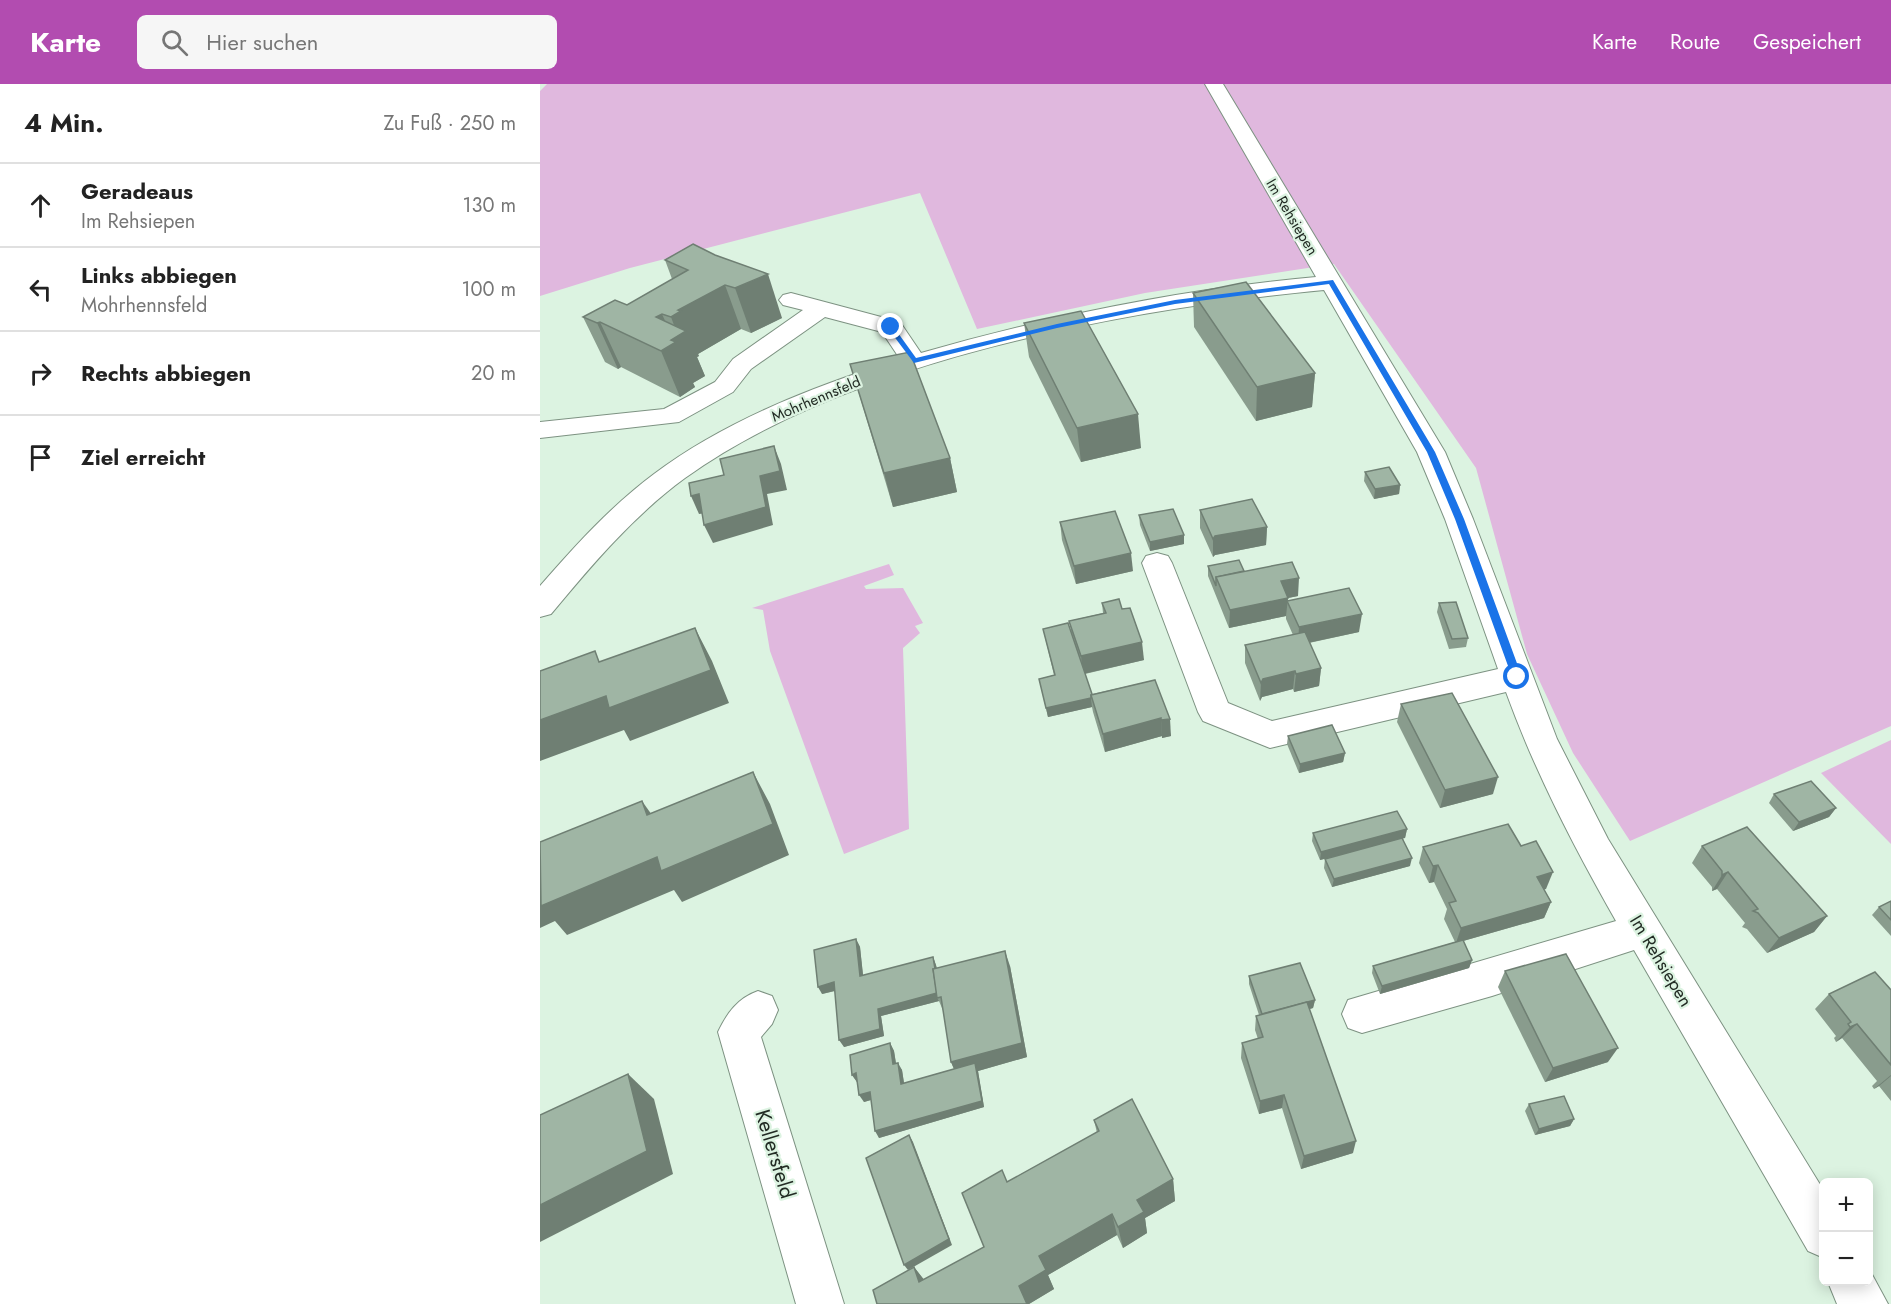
<!DOCTYPE html>
<html lang="de">
<meta charset="utf-8">
<style>
:root{--surface:#fff;--page:#f6f6f6;--text:#222;--muted:#767676;--line:#e0e0e0;--accent:#b24cb0}
body{margin:0;font-family:Jost,sans-serif;background:var(--page);color:var(--text)}
.controls{position:absolute;right:18px;bottom:18px;display:grid;overflow:hidden;border-radius:9px;box-shadow:0 3px 15px #0003}
.controls button{width:54px;height:54px;display:grid;place-items:center;padding:0;border:0;border-bottom:2px solid var(--line);background:var(--surface);color:var(--text);font:30px sans-serif}
.stop{position:absolute;width:18px;height:18px;margin:-14px;border:4px solid #1a73e8;border-radius:50%;background:#fff}
.stop.end{background:#1a73e8;border-color:#fff;box-shadow:0 2px 6px #0008}
.list{margin:0;padding:0;list-style:none}
h2{display:flex;justify-content:space-between;align-items:center;height:78px;margin:0;padding:0 24px;font-size:26px}
h2 small{font-size:20px;font-weight:400;color:var(--muted)}
.list li{display:grid;grid-template-columns:39px 1fr auto;gap:18px;align-items:center;box-sizing:border-box;height:84px;padding:0 24px;border-top:2px solid var(--line)}
.list b{display:block;font-size:22px;white-space:nowrap}
.list p{margin:0;font-size:20px;white-space:nowrap;color:var(--muted)}
.list em{font-size:20px;font-style:normal;color:var(--muted)}
.icon{flex:none;width:33px;height:33px;fill:none;stroke:currentColor;stroke-width:2;stroke-linecap:round;stroke-linejoin:round}
.map{position:relative;flex:none;width:1351px;height:1220px;overflow:hidden}
header{display:flex;align-items:center;gap:36px;box-sizing:border-box;height:84px;padding:0 30px;background:var(--accent);color:#fff}
header strong{font-size:28px}
nav{display:flex;gap:33px;margin-inline-start:auto;font-size:21px}
.search{width:420px;height:54px;background:var(--page);display:flex;align-items:center;gap:15px;box-sizing:border-box;padding:0 21px;border-radius:9px;color:var(--muted);font-size:22px}
main{display:flex}
aside{flex:1;background:var(--surface)}
.map>svg:first-child{display:block}
.green{fill:#e0b8de}
.lines{fill:none;stroke-linecap:round;stroke-linejoin:round}
.minor-casing{stroke:#7d9282;stroke-width:2}
.minor{fill:#fff;fill-rule:evenodd}
.wall{fill:#899c8d}
.shaded-wall{fill:#6f7f73}
.building{fill:#9fb5a4;stroke:#6f7f73;stroke-width:1.5}
.route{fill:#1a73e8}
.labels{text-anchor:middle;dominant-baseline:central;stroke-width:4.5;stroke-linejoin:round;paint-order:stroke}
.far-street-label{font-size:15px;fill:#222b24;stroke:#dcf3e1}
.street-label{font-size:18px;fill:#222b24;stroke:#dcf3e1}
.near-street-label{font-size:21px;fill:#222b24;stroke:#dcf3e1}
</style>
<header>
<strong>Karte</strong>
<div class="search"><svg class="icon" aria-label="search" viewBox="0 0 24 24"><circle cx="10" cy="10" r="6"/><path d="M15 15l6 6"/></svg>Hier suchen</div>
<nav><a>Karte</a><a>Route</a><a>Gespeichert</a></nav>
</header>
<main>
<aside>
<h2>4 Min.<small>Zu Fuß · 250 m</small></h2>
<ul class="list">
<li><svg class="icon" aria-label="ahead" viewBox="0 0 24 24"><path d="M12 20V5M6 11l6-6 6 6"/></svg><div><b>Geradeaus</b><p>Im Rehsiepen</p></div><em>130 m</em></li>
<li><svg class="icon" aria-label="left" viewBox="0 0 24 24"><path d="M17 20v-9H6M10 6l-5 5 5 5"/></svg><div><b>Links abbiegen</b><p>Mohrhennsfeld</p></div><em>100 m</em></li>
<li><svg class="icon" aria-label="right" viewBox="0 0 24 24"><path d="M7 20v-9h11M14 6l5 5-5 5"/></svg><div><b>Rechts abbiegen</b></div><em>20 m</em></li>
<li><svg class="icon" aria-label="arrive" viewBox="0 0 24 24"><path d="M6 21V4h12l-3 4 3 4H6"/></svg><div><b>Ziel erreicht</b></div></li>
</ul>
</aside>
<div class="map">
<svg width="1351" height="1220" viewBox="0 0 1351 1220">
<rect width="100%" height="100%" fill="#dcf3e1"/>
<g class="green">
<path d="M7,0H1351V642L1090,757L1033,669L987,570L936,384L794,180L605,209L437,245L380,109L90,184L0,212V7Z"/>
<path d="M349,480L354,491L324,502L326,505L363,504L383,539L375,542L380,549L363,564L369,745L304,770L230,567L223,526L212,524Z"/>
<path d="M1351,656V760L1281,689Z"/>
</g>
<g class="lines">
<defs>
<g id="minor">
<path d="M665,0H683L905,368L933,435L1017,655L1068,755L1284,1107V1174L1268,1167L1094,866L952,912L822,949L808,944L802,930L808,916L1076,837C1034,763 995,688 966,608L730,664L663,637L658,628L602,479L606,472L617,469L628,472L632,479L688,619L732,637L958,585L905,435L877,368L784,206C585,225 309,276 145,394C93,432 51,482 11,530L0,533V502C35,462 71,422 114,390C186,336 275,302 360,275L342,248L285,233L211,285L193,308L139,338L0,354V338L124,325L175,298L193,275L263,226L243,221L239,216L243,211L251,209L360,238L381,269C510,232 643,205 776,193Z"/>
<path d="M218,907L232,912L238,926L232,940L221,953L304,1220H256L178,948C187,929 198,914 218,907Z"/>
<path d="M1328,1183L1348,1220H1297L1288,1198H1328Z"/>
</g>
</defs>
<use href="#minor" class="minor-casing"/>
<use href="#minor" class="minor"/>
</g>
<g class="wall">
<path d="M153,160L242,234L211,249L201,245L158,270L159,272L157,273L165,292L153,299L155,303L140,313L81,283L78,285L65,278L43,233L87,221L132,195L125,176Z"/>
<path d="M653,209L775,289L772,323L716,337L654,243Z"/>
<path d="M484,239L601,364L541,378L489,273Z"/>
<path d="M310,280L410,374L417,408L353,423Z"/>
<path d="M825,388L860,401L859,410L834,415L824,397Z"/>
<path d="M660,426L727,443L726,461L675,471L673,473L660,444Z"/>
<path d="M599,431L644,460L610,467L600,441Z"/>
<path d="M520,438L593,487L536,500L522,456Z"/>
<path d="M668,482L704,487L758,512L748,514V517L819,548L769,559L781,584L779,602L754,608L753,605L722,613L720,617L705,579V561L753,551L746,535V532L689,544L668,492Z"/>
<path d="M562,519L582,525L604,576L545,590L552,610L615,596L631,652L622,654V652L565,668L553,628L552,623L508,633L499,595L514,591L503,545L531,546L529,537L563,529Z"/>
<path d="M899,519L928,554L926,563L909,565L897,528Z"/>
<path d="M861,620L953,710L900,724L857,638Z"/>
<path d="M748,652L805,669L803,678L759,689L747,660Z"/>
<path d="M1234,710L1296,724L1289,733L1253,747L1229,719Z"/>
<path d="M867,745L865,754H863L870,782L792,803L784,784L785,775L812,768L780,776L772,757L773,749Z"/>
<path d="M1162,762L1287,832L1274,848L1227,869L1207,845L1202,843L1205,839L1177,805L1172,807V803L1152,779Z"/>
<path d="M883,763L1006,805H1004L1011,818L1004,834L923,857L932,876L929,884L840,910L832,889L833,882L915,858L904,835L907,825L894,798L889,799L879,779Z"/>
<path d="M1351,817V852L1332,831L1339,823Z"/>
<path d="M316,855L320,863L323,892L393,873L397,884L470,882L487,973L438,987L444,1023L339,1054L331,1016L324,1018L317,998L312,991L350,959L354,967L356,979L362,986L364,999L414,985L411,978L404,929L399,917L341,932L344,952L304,963L295,907L282,910Z"/>
<path d="M965,887L1068,978L1005,998L958,903Z"/>
<path d="M709,892L775,916L773,924L769,925L813,1069L761,1085L742,1024L719,1030L701,974L702,959L718,955L715,946L716,932L719,931L709,900Z"/>
<path d="M1351,906V1017L1339,1002L1334,1005L1332,1002L1337,997L1302,954L1296,958L1294,954L1296,952L1275,925L1289,910Z"/>
<path d="M989,1020L1034,1035L1030,1042L995,1051L985,1027Z"/>
<path d="M554,1036L633,1095L635,1117L605,1134L607,1149L583,1164L577,1151L508,1191L514,1205L489,1220H337L374,1183L384,1196L444,1163L467,1098L557,1049Z"/>
</g>
<g class="shaded-wall">
<path d="M228,190L242,234L211,249L195,204Z"/>
<path d="M185,201L201,245L158,270L159,272L157,273L165,292L153,299L155,303L140,313L121,267L116,233L122,230L133,255L138,252L131,233L138,226Z"/>
<path d="M60,238L81,283L78,285L57,239Z"/>
<path d="M775,289L772,323L716,337L717,303Z"/>
<path d="M598,330L601,364L541,378L537,344Z"/>
<path d="M234,362L241,380L247,406L227,410L233,441L173,459L164,441L220,392Z"/>
<path d="M410,374L417,408L353,423L344,389Z"/>
<path d="M860,401L859,410L834,415L835,405Z"/>
<path d="M159,410L167,429L159,430L151,412Z"/>
<path d="M727,443L726,461L675,471L673,473V455L675,452Z"/>
<path d="M644,451V460L610,467V458Z"/>
<path d="M591,469L593,487L536,500L534,482Z"/>
<path d="M759,494L758,512L748,514L746,532L689,544L690,526L741,497Z"/>
<path d="M822,530L819,548L758,561L759,543Z"/>
<path d="M155,544L172,577L189,619L90,657L84,646L0,677V636Z"/>
<path d="M602,558L604,576L543,590L541,572Z"/>
<path d="M781,584L779,602L754,608L756,590Z"/>
<path d="M755,587L753,605L722,613L720,617L721,599L723,595Z"/>
<path d="M551,614L552,623L508,633L506,624Z"/>
<path d="M621,634L622,652L565,668L563,650Z"/>
<path d="M630,635L631,652L622,654L621,636Z"/>
<path d="M805,669L803,678L759,689L760,680Z"/>
<path d="M213,688L230,720L249,771L142,818L134,806L27,851L15,837L0,844V807Z"/>
<path d="M958,693L953,710L900,724L905,706Z"/>
<path d="M102,717L124,748L107,731Z"/>
<path d="M1296,724L1289,733L1253,747L1259,738Z"/>
<path d="M867,745L865,754L780,776L781,768Z"/>
<path d="M872,774L870,782L792,803L794,795Z"/>
<path d="M898,781L894,798L889,799L893,782Z"/>
<path d="M1013,788L1006,805L990,810L997,793Z"/>
<path d="M1188,788L1177,805L1172,807L1182,791Z"/>
<path d="M1011,818L1004,834L916,859L921,844Z"/>
<path d="M1287,832L1274,848L1227,869L1239,854Z"/>
<path d="M316,855L320,863L324,900L320,892Z"/>
<path d="M465,867L470,882L487,973L438,987L444,1023L339,1054L335,1047L417,992L411,978Z"/>
<path d="M393,873L396,881L401,914H397L399,917L341,932L344,952L304,963L299,956L338,925Z"/>
<path d="M932,876L929,884L840,910L842,902Z"/>
<path d="M294,898L298,906L282,910L278,903Z"/>
<path d="M775,916L773,924L722,939L723,931Z"/>
<path d="M1317,940L1302,954L1296,958L1310,943Z"/>
<path d="M350,959L354,967L357,987L353,980Z"/>
<path d="M1078,964L1068,978L1005,998L1013,984Z"/>
<path d="M358,979L362,986L365,1006L361,1000Z"/>
<path d="M316,989L321,996L317,998L312,991Z"/>
<path d="M88,990L114,1015L133,1090L0,1158V1121Z"/>
<path d="M1351,991V992L1339,1002L1334,1005Z"/>
<path d="M330,1008L334,1015L324,1018L319,1011Z"/>
<path d="M744,1011L742,1024L719,1030L720,1017Z"/>
<path d="M1034,1035L1030,1042L995,1051L999,1045Z"/>
<path d="M369,1051L373,1058L412,1161L368,1186L364,1181Z"/>
<path d="M816,1057L813,1069L761,1085L764,1072Z"/>
<path d="M633,1095L635,1117L605,1134L607,1149L583,1164L578,1143L597,1116Z"/>
<path d="M572,1130L577,1151L508,1191L514,1205L489,1220H487L479,1202L499,1172Z"/>
<path d="M374,1183L389,1202L379,1198Z"/>
</g>
<g class="building">
<path d="M153,160L175,171L228,190L195,204L185,201L138,226L141,227L131,233L122,230L116,233L146,247L131,256L136,258L121,267L60,238L57,239L43,233L75,216L87,221L148,186L125,176Z"/>
<path d="M706,198L775,289L717,303L653,209Z"/>
<path d="M541,227L598,330L537,344L484,239Z"/>
<path d="M370,268L410,374L344,389L310,280Z"/>
<path d="M234,362L240,387L220,392L226,423L164,441L159,410L151,412L149,399L184,391L180,375Z"/>
<path d="M849,383L860,401L835,405L825,388Z"/>
<path d="M712,415L727,443L675,452L673,455L660,426Z"/>
<path d="M633,425L644,451L610,458L599,431Z"/>
<path d="M575,427L591,469L534,482L520,438Z"/>
<path d="M699,476L704,487L676,493V502L668,482Z"/>
<path d="M752,478L759,494L741,497L748,514L690,526L676,493Z"/>
<path d="M809,504L822,530L759,543L747,517Z"/>
<path d="M579,515L582,525L590,524L602,558L541,572L529,537L566,529L562,519Z"/>
<path d="M916,518L928,554L912,555L899,519Z"/>
<path d="M528,539L552,610L551,611V614L506,624L499,595L515,591L503,545Z"/>
<path d="M155,544L171,586L69,624L66,612L0,636V587L55,567L59,578Z"/>
<path d="M765,548L781,584L756,590L755,587L723,595L721,599L705,561Z"/>
<path d="M615,596L630,635L621,636V634L563,650L551,611Z"/>
<path d="M912,609L958,693L905,706L861,620Z"/>
<path d="M792,641L805,669L760,680L748,652Z"/>
<path d="M213,688L233,740L121,787L117,773L1,822L0,758L102,717L107,731Z"/>
<path d="M1271,697L1296,724L1259,738L1234,710Z"/>
<path d="M857,727L867,745L781,768L773,749Z"/>
<path d="M968,740L981,762L996,757L1013,788L997,793L1011,818L921,844L909,819L916,817L898,781L893,782L883,763Z"/>
<path d="M1207,743L1287,832L1239,854L1218,829L1213,827L1218,825L1188,788L1182,791V787L1162,762Z"/>
<path d="M862,754L872,774L794,795L785,775Z"/>
<path d="M1351,817V836L1339,823Z"/>
<path d="M316,855L320,892L393,873L395,885H393L397,909L338,925L340,945L299,956L294,898L278,903L274,866Z"/>
<path d="M923,856L932,876L842,902L833,882Z"/>
<path d="M465,867L482,959L411,978L401,913L397,914L393,885Z"/>
<path d="M1026,870L1078,964L1013,984L965,887Z"/>
<path d="M760,879L775,916L722,930L709,892Z"/>
<path d="M1335,888L1351,906V981L1317,940L1310,943L1308,940L1311,938L1289,910Z"/>
<path d="M767,918L816,1057L764,1072L744,1011L720,1017L702,959L723,953L716,932Z"/>
<path d="M350,959L353,980L358,979L361,1000L435,979L442,1017L335,1047L330,1008L319,1011L316,989L312,991L310,971Z"/>
<path d="M88,990L107,1067L0,1121V1031Z"/>
<path d="M1024,1012L1034,1035L999,1045L989,1020Z"/>
<path d="M592,1015L633,1095L597,1116L604,1128L578,1143L572,1130L499,1172L506,1186L479,1202L487,1220H337L333,1206L374,1183L379,1198L444,1163L422,1109L462,1086L467,1098L559,1047L554,1036Z"/>
<path d="M369,1051L409,1155L364,1181L326,1074Z"/>
</g>
<path class="route" d="M793,196L895,368L924,435L982,593L980,595L972,593L915,435L887,368L789,200L635,220L517,244L374,279L347,243L353,242L376,274L517,240L635,216Z"/>
<g class="labels">
<g class="far-street-label">
<text transform="translate(752 133) rotate(59)">Im Rehsiepen</text>
<text transform="translate(276 315) rotate(-23)">Mohrhennsfeld</text>
</g>
<g class="street-label">
<text transform="translate(1121 877) rotate(59)">Im Rehsiepen</text>
</g>
<g class="near-street-label">
<text transform="translate(235 1070) rotate(73)">Kellersfeld</text>
</g>
</g>
</svg>
<div class="controls">
<button>+</button>
<button>−</button>
</div>
<div class="stop" style="left:977px;top:593px"></div>
<div class="stop end" style="left:351px;top:243px"></div>
</div>
</main>
